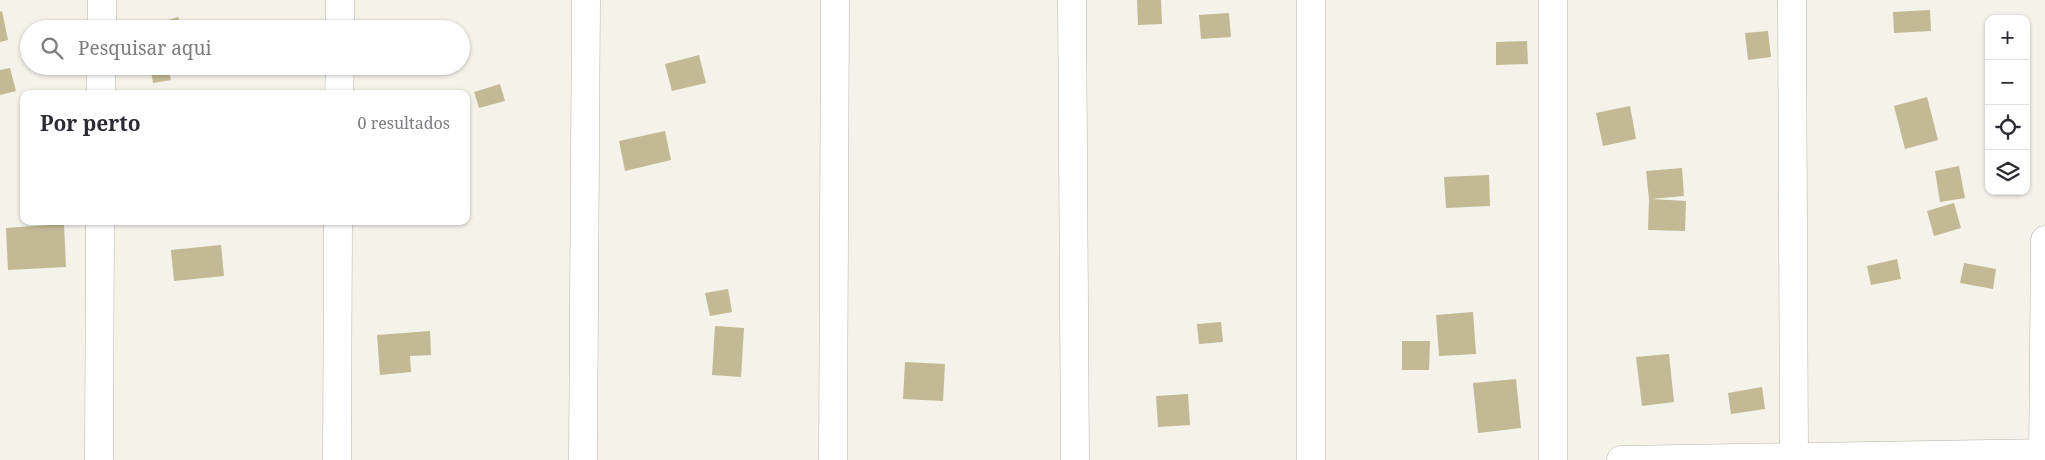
<!DOCTYPE html>
<html lang="pt">
<meta charset="utf-8">
<style>
:root{--surface:#fff;--page:#f7f7f7;--text:#2b2b33;--muted:#7c7c81;--line:#e1e1e2}
body{margin:0;font-family:"Noto Serif",serif;background:var(--page);color:var(--text)}
.controls{position:absolute;right:15px;top:15px;display:grid;overflow:hidden;border-radius:10px;box-shadow:0 1px 4px #0004}
.controls button{width:45px;height:45px;display:grid;place-items:center;padding:0;border:0;border-bottom:1px solid var(--line);background:var(--surface);color:var(--text);font:25px sans-serif}
.list{margin:0;padding:0;list-style:none}
h2{display:flex;justify-content:space-between;align-items:center;height:65px;margin:0;padding:0 20px;font-size:21px}
h2 small{font-size:16px;font-weight:400;color:var(--muted)}
.icon{flex:none;width:28px;height:28px;fill:none;stroke:currentColor;stroke-width:2;stroke-linecap:round;stroke-linejoin:round}
.map{position:relative;flex:none;width:2045px;height:460px;overflow:hidden}
.search{position:absolute;background:var(--surface);box-shadow:0 1px 4px #0004;left:20px;top:20px;width:450px;height:55px;display:flex;align-items:center;gap:12px;box-sizing:border-box;padding:0 18px;border-radius:28px;color:var(--muted);font-size:19px}
.panel{position:absolute;background:var(--surface);box-shadow:0 1px 4px #0004;left:20px;top:90px;width:450px;height:135px;border-radius:10px}
.map>svg:first-child{display:block}
.building{fill:#c3b995}
.lines{fill:none;stroke-linecap:round;stroke-linejoin:round}
.minor-casing{stroke:#b6b4ab;stroke-width:29}
.minor{stroke:#fff;stroke-width:28}
</style>
<div class="map">
<svg width="2045" height="460" viewBox="0 0 2045 460">
<rect width="100%" height="100%" fill="#f4f2e9"/>
<g class="building">
<path d="M1137,0H1161L1162,24L1138,25Z"/>
<path d="M1930,10L1931,31L1894,33L1893,12Z"/>
<path d="M2,11L8,40L0,42V12Z"/>
<path d="M1229,13L1231,37L1201,39L1199,15Z"/>
<path d="M178,17L182,29H159L158,23Z"/>
<path d="M1768,31L1771,57L1748,60L1745,33Z"/>
<path d="M1527,41L1528,64L1496,65V42Z"/>
<path d="M699,55L706,83L672,91L665,64Z"/>
<path d="M150,66H168L171,80L153,83Z"/>
<path d="M10,68L16,91L0,95V70Z"/>
<path d="M500,84L505,101L479,108L474,92Z"/>
<path d="M1927,97L1938,140L1905,149L1894,106Z"/>
<path d="M1630,106L1636,139L1603,146L1596,113Z"/>
<path d="M665,131L671,160L625,171L619,141Z"/>
<path d="M1959,166L1965,198L1940,202L1935,171Z"/>
<path d="M1682,168L1684,196L1651,199L1686,201L1685,231L1648,230L1649,199L1646,171Z"/>
<path d="M1489,175L1490,206L1446,208L1444,177Z"/>
<path d="M1954,203L1961,228L1934,236L1927,211Z"/>
<path d="M192,221H218V222L192,225Z"/>
<path d="M64,224L66,267L8,270L6,228Z"/>
<path d="M221,245L224,276L174,281L171,250Z"/>
<path d="M1897,259L1901,279L1871,285L1867,266Z"/>
<path d="M1964,263L1996,269L1993,289L1960,283Z"/>
<path d="M728,289L732,312L710,316L705,293Z"/>
<path d="M1473,312L1476,354L1439,356L1436,315Z"/>
<path d="M1221,322L1223,342L1199,344L1197,324Z"/>
<path d="M715,326L744,328L741,377L712,375Z"/>
<path d="M430,331L431,355L410,356L411,372L380,375L377,335Z"/>
<path d="M1402,341H1430L1429,370H1402Z"/>
<path d="M1669,354L1674,402L1642,406L1636,357Z"/>
<path d="M905,362L945,364L943,401L903,399Z"/>
<path d="M1516,379L1521,428L1478,433L1473,383Z"/>
<path d="M1762,387L1765,409L1731,414L1728,393Z"/>
<path d="M1188,394L1190,425L1158,427L1156,396Z"/>
</g>
<g class="lines">
<defs>
<g id="minor">
<path d="M1072,0L1075,460"/>
<path d="M1792,0L1794,460"/>
<path d="M102,29V0"/>
<path d="M340,29V0"/>
<path d="M101,94V66"/>
<path d="M339,94L340,66"/>
<path d="M99,460L100,221"/>
<path d="M337,460L338,221"/>
<path d="M583,460L586,0"/>
<path d="M833,460L835,0"/>
<path d="M1311,460V0"/>
<path d="M1553,460V0"/>
<path d="M1621,460L2045,453"/>
<path d="M2043,460L2045,240"/>
</g>
</defs>
<use href="#minor" class="minor-casing"/>
<use href="#minor" class="minor"/>
</g>
</svg>
<div class="controls">
<button>+</button>
<button>−</button>
<button><svg class="icon" aria-label="locate" viewBox="0 0 24 24"><circle cx="12" cy="12" r="6"/><path d="M12 2v4M12 18v4M2 12h4M18 12h4"/></svg></button>
<button><svg class="icon" aria-label="layers" viewBox="0 0 24 24"><path d="M12 4l9 5-9 5-9-5zM3 14l9 5 9-5"/></svg></button>
</div>
<div class="search"><svg class="icon" aria-label="search" viewBox="0 0 24 24"><circle cx="10" cy="10" r="6"/><path d="M15 15l6 6"/></svg>Pesquisar aqui</div>
<section class="panel">
<h2>Por perto<small>0 resultados</small></h2>
<ul class="list">
</ul>
</section>
</div>
